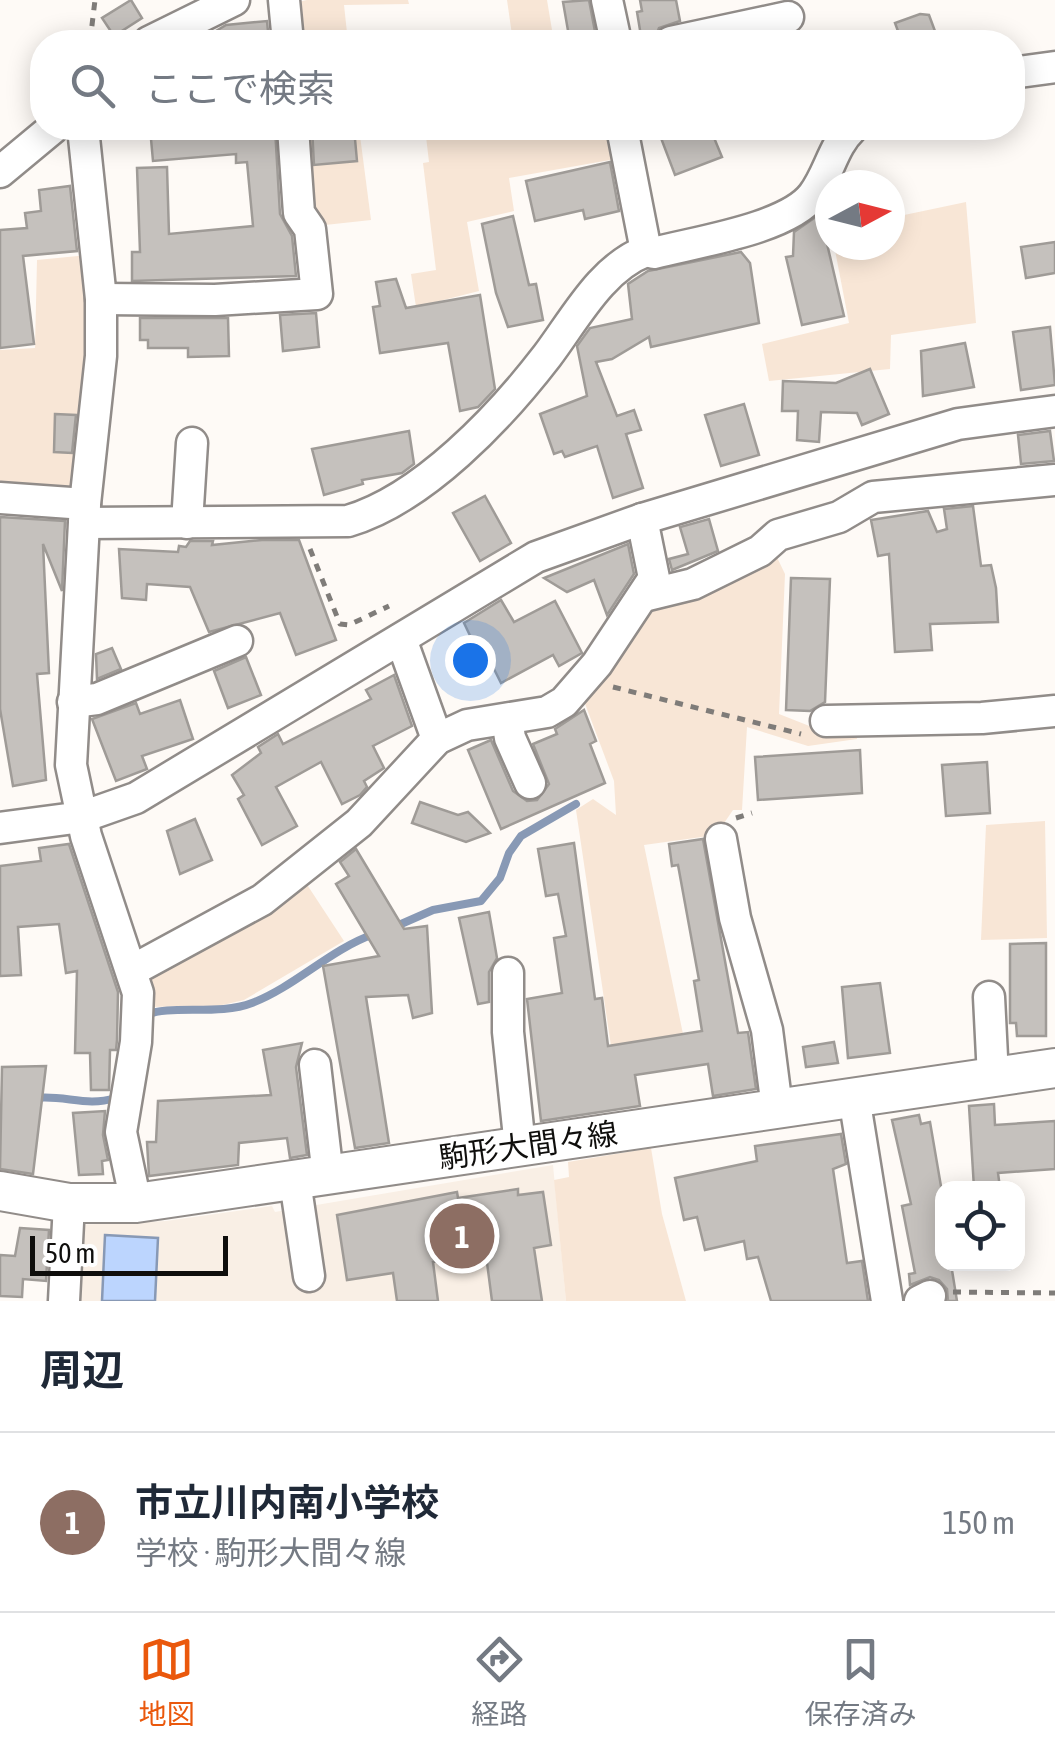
<!DOCTYPE html>
<html lang="ja">
<meta charset="utf-8">
<style>
:root{--surface:#fff;--page:#f2f2f3;--text:#1f2937;--muted:#747a83;--line:#e0e1e3;--accent:#ea580c}
body{margin:0;font-family:"Asap Condensed","Noto Sans JP",sans-serif;background:var(--page);color:var(--text)}
.controls{position:absolute;right:30px;bottom:30px;display:grid;overflow:hidden;border-radius:20px;box-shadow:0 5px 25px #0003}
.controls button{width:90px;height:90px;display:grid;place-items:center;padding:0;border:0;border-bottom:2px solid var(--line);background:var(--surface);color:var(--text);font:50px sans-serif}
.compass{position:absolute;left:815px;top:170px;width:90px;height:90px;border-radius:50%;background:var(--surface);box-shadow:0 5px 25px #0003;rotate:83deg}
.scale{position:absolute;left:30px;bottom:25px;width:198px;box-sizing:border-box;padding-left:10px;border:5px solid #0f0e0c;border-top:0;font-size:28px;line-height:35px;white-space:nowrap;color:#0f0e0c;-webkit-text-stroke:8px #fff;paint-order:stroke}
.you{position:absolute;left:470px;top:660px;width:35px;height:35px;margin:-25px;border:8px solid #fff;border-radius:50%;background:#1a73e8;box-shadow:0 0 0 15px #1a73e833}
.badge{display:grid;place-items:center;width:65px;height:65px;border-radius:50%;background:var(--accent);color:#fff;font-size:32px;font-weight:700}
.pin{position:absolute;translate:-50% -50%;border:5px solid #fff;box-shadow:0 2px 10px #0006}
.list{margin:0;padding:0;list-style:none}
h2{display:flex;justify-content:space-between;align-items:center;height:130px;margin:0;padding:0 40px;font-size:42px}
h2 small{font-size:32px;font-weight:400;color:var(--muted)}
.list li{display:grid;grid-template-columns:65px 1fr auto;gap:30px;align-items:center;box-sizing:border-box;height:180px;padding:0 40px;border-top:2px solid var(--line)}
.list b{display:block;font-size:38px;white-space:nowrap}
.list p{margin:0;font-size:32px;white-space:nowrap;color:var(--muted)}
.list em{font-size:32px;font-style:normal;color:var(--muted)}
.icon{flex:none;width:55px;height:55px;fill:none;stroke:currentColor;stroke-width:2;stroke-linecap:round;stroke-linejoin:round}
.map{position:relative;flex:none;width:1055px;height:1301px;overflow:hidden}
.search{position:absolute;background:var(--surface);box-shadow:0 5px 25px #0003;left:30px;right:30px;top:30px;height:110px;display:flex;align-items:center;gap:25px;box-sizing:border-box;padding:0 35px;border-radius:40px;color:var(--muted);font-size:38px}
.sheet{height:310px;background:var(--surface)}
nav{display:flex;justify-content:space-around;align-items:center;box-sizing:border-box;height:140px;border-top:2px solid var(--line);background:var(--surface);font-size:28px;color:var(--muted)}
nav a{display:grid;justify-items:center;gap:5px}
nav .on{color:var(--accent)}
.map>svg:first-child{display:block}
.built{fill:#f9efe5}
.green{fill:#f8e6d6}
.water{fill:#bcd5fe;stroke:#8899b5;stroke-width:2.5}
.lines{fill:none;stroke-linecap:round;stroke-linejoin:round}
.stream{stroke:#8899b5;stroke-width:8}
.building{fill:#c5c1bd;stroke:#9f9b97;stroke-width:2.5}
.minor-casing{stroke:#918c89;stroke-width:35}
.major-casing{stroke:#918c89;stroke-width:42}
.path{stroke:#7f7c79;stroke-width:5;stroke-dasharray:8 8;stroke-linecap:butt}
.minor{stroke:#fff;stroke-width:30}
.major{stroke:#fff;stroke-width:38}
.labels{text-anchor:middle;dominant-baseline:central;stroke-width:9;stroke-linejoin:round;paint-order:stroke}
.street-label{font-size:30px;fill:#0f0e0c;stroke:#fff}
</style>
<div class="map">
<svg width="1055" height="1301" viewBox="0 0 1055 1301">
<rect width="100%" height="100%" fill="#fefaf6"/>
<path class="built" d="M553,1165L566,1301H70L74,1225L166,1221L272,1206L275,1212Z"/>
<g class="green">
<path d="M307,0H408L409,4L344,5L348,42H295L298,2Z"/>
<path d="M507,0H547L554,42H513Z"/>
<path d="M301,128H359L371,220L316,226Z"/>
<path d="M425,128H615L621,158L509,178L514,211L467,222L479,291L416,307L411,274L436,270L423,163L429,162Z"/>
<path d="M966,202L976,323L891,335L890,369L769,381L762,344L849,323L834,245H890V218Z"/>
<path d="M88,255L92,300L80,498L0,492V350L35,348L37,260Z"/>
<path d="M773,549L785,574L779,714L812,727L856,728L857,739L808,746L747,727L742,810H733L716,835L644,845L683,1034L611,1046L576,810L593,799L616,815L614,781L581,693L642,609Z"/>
<path d="M1045,821L1047,938L981,940L986,825Z"/>
<path d="M302,877L344,941L244,1000L218,1006L145,1007L146,969Z"/>
<path d="M651,1148L662,1214L686,1301H566L554,1180L569,1177L568,1162Z"/>
</g>
<path class="water" d="M105,1235L158,1238L155,1301H102Z"/>
<g class="lines">
<g class="stream">
<path d="M392,928L433,910L481,901L500,878L509,853L521,836L576,804"/>
<path d="M146,1015C170,1004 219,1016 252,1003C296,986 329,950 374,934"/>
<path d="M36,1098C65,1095 87,1107 115,1098"/>
</g>
</g>
<g class="building">
<path d="M131,0L142,18L114,36L102,18Z"/>
<path d="M589,0L597,42H570L563,2Z"/>
<path d="M640,0H676L680,21L659,28L653,42H642L637,12L642,11Z"/>
<path d="M920,14L929,15L939,42H902L895,23Z"/>
<path d="M267,21L269,42H198L226,25Z"/>
<path d="M150,128H275L280,214L292,236L296,276L132,281V252H140L137,168L167,167L169,234L253,226L247,162L236,163V154L153,161Z"/>
<path d="M312,128H354L357,161L314,165Z"/>
<path d="M689,128H710L722,157L675,175L661,138Z"/>
<path d="M610,162L619,211L585,219L583,210L535,221L526,181Z"/>
<path d="M70,186L77,251L23,256L34,344L0,348V230L27,228L25,213L41,211L39,190Z"/>
<path d="M820,214L844,316L802,325L786,257L793,256L794,232Z"/>
<path d="M513,216L529,285L536,284L543,320L508,327L496,293L482,224Z"/>
<path d="M1055,242V273L1026,278L1021,247Z"/>
<path d="M741,252L750,263L759,323L651,347L649,337L612,359L596,362L617,416L634,410L641,430L626,434L643,488L613,498L597,446L565,457L562,451L554,454L540,414L587,396L577,346L590,328L632,319L628,284L648,271Z"/>
<path d="M396,279L406,308L480,295L495,389L478,407L460,411L448,343L380,353L373,307L380,306L376,282Z"/>
<path d="M316,313L319,347L283,351L280,315Z"/>
<path d="M140,318H228L229,356L188,357V348H148V340H140Z"/>
<path d="M1050,327L1055,385L1021,390L1013,332Z"/>
<path d="M965,343L974,387L923,396L921,351Z"/>
<path d="M870,369L889,414L862,425L857,413L821,412L819,442L797,440L798,411H782L783,381L836,383Z"/>
<path d="M744,404L759,455L721,466L705,415Z"/>
<path d="M55,414L76,415L72,453L54,452Z"/>
<path d="M409,431L414,464L402,473L362,480L363,484L324,495L312,449Z"/>
<path d="M1050,431L1054,461L1021,464L1018,435Z"/>
<path d="M485,496L511,543L480,561L453,513Z"/>
<path d="M973,506L981,566L991,565L996,588L998,622L930,624L932,650L895,652L889,554L878,556L871,520L928,511L937,532L947,529L944,509Z"/>
<path d="M0,517L65,521L62,591L43,544L49,673L37,674L46,780L13,786L0,709Z"/>
<path d="M709,519L718,551L672,570L669,559L688,554L680,527Z"/>
<path d="M262,540H299L336,640L296,655L280,613L209,632L190,587L147,584L146,600L122,598L119,549L178,552L179,546L186,547L190,541H213L212,545Z"/>
<path d="M628,544L634,574L607,615L594,580L567,592L544,578Z"/>
<path d="M791,578L830,579L825,702L810,711L786,710Z"/>
<path d="M501,600L514,622L555,601L582,653L559,666L553,655L501,683L493,667L487,671L464,623Z"/>
<path d="M112,648L121,669L97,679L96,654Z"/>
<path d="M246,657L261,695L228,708L214,671Z"/>
<path d="M394,675L412,726L373,746L384,768L364,781L367,787L360,795L342,804L321,762L276,787L297,826L262,845L238,799L244,795L232,775L261,753L258,747L278,734L283,744L371,699L366,690Z"/>
<path d="M180,700L193,739L142,756L147,769L116,781L92,719L136,703L140,714Z"/>
<path d="M584,710L596,741L590,744L605,783L501,829L468,750L491,740L513,791L527,801L537,800L549,784L533,744L557,734L555,729Z"/>
<path d="M860,750L862,793L758,800L755,757Z"/>
<path d="M987,762L990,813L946,816L942,765Z"/>
<path d="M420,802L458,815L468,812L490,833L466,842L412,823Z"/>
<path d="M195,819L212,860L180,874L167,831Z"/>
<path d="M703,839L738,1033L748,1032L756,1089L713,1096L708,1064L635,1075L640,1106L541,1121L527,999L562,993L554,938L566,936L558,894L546,896L538,849L574,843L595,999L602,998L608,1046L702,1031L694,981L699,980L678,865L672,866L669,844Z"/>
<path d="M69,844L118,992L117,1040L116,1050H110L109,1090H91L90,1053H75L77,971L66,973L59,924L18,927L21,975L0,976V866L41,861L39,848Z"/>
<path d="M356,849L404,929L427,926L432,1013L413,1018L408,995L366,997L389,1143L355,1148L323,966L379,956L336,884L349,876L340,862Z"/>
<path d="M489,912L497,958L489,972V1002L478,1004L459,918Z"/>
<path d="M1046,943V1036H1017L1016,1023H1010V944Z"/>
<path d="M880,983L890,1053L848,1058L842,987Z"/>
<path d="M834,1042L838,1063L806,1067L803,1047Z"/>
<path d="M302,1043L296,1067L307,1155L290,1158L287,1138L239,1143L238,1165L149,1176L147,1142H156L158,1101L271,1095L263,1050Z"/>
<path d="M46,1066L33,1174L0,1169L2,1067Z"/>
<path d="M994,1104L995,1125L1055,1121V1169L998,1173L1000,1188H974L969,1106Z"/>
<path d="M105,1111L103,1135L108,1160L102,1161L103,1174L79,1175L73,1113Z"/>
<path d="M919,1115L921,1124L930,1122L942,1192V1264H951L957,1301H948L947,1289L939,1280L930,1277L910,1285L909,1274L915,1273L902,1206L911,1204L892,1120Z"/>
<path d="M841,1134L846,1164L833,1169L839,1209L847,1263L862,1261L868,1301H771L758,1257L747,1259L744,1241L705,1250L697,1217L684,1220L675,1178L757,1161L755,1146Z"/>
<path d="M518,1189V1195L543,1192L551,1245L534,1248L542,1301H492L486,1255L433,1262L438,1301H397L393,1273L347,1280L337,1215L457,1192L458,1198Z"/>
<path d="M20,1228L49,1230L46,1281L23,1279L22,1297L0,1296V1255L15,1256Z"/>
</g>
<g class="lines">
<defs>
<g id="minor">
<path d="M284,0L288,42"/>
<path d="M607,0L616,42"/>
<path d="M149,42L234,0"/>
<path d="M671,42L788,17"/>
<path d="M1012,73L1055,67"/>
<path d="M83,128L101,299V356L85,504L71,765L86,836L138,993L136,1042L121,1132L136,1203"/>
<path d="M0,172L53,128"/>
<path d="M646,251L654,253C695,242 787,229 813,195C829,174 833,146 852,128"/>
<path d="M101,299L215,300L317,294L310,229L299,213L293,128"/>
<path d="M0,498L85,504"/>
<path d="M84,523L348,521C423,499 500,417 547,356C575,319 601,268 646,251L622,128"/>
<path d="M187,523L192,443"/>
<path d="M644,596L693,584L760,551L778,535L839,517L873,497L1055,480"/>
<path d="M401,639L437,739"/>
<path d="M73,702L97,699L237,641"/>
<path d="M507,719L510,738L530,783"/>
<path d="M826,721L982,718L1055,711"/>
<path d="M0,828L82,817L136,798L536,557L642,519L958,424L1055,411"/>
<path d="M721,839L735,918L767,1030L777,1108"/>
<path d="M133,970L262,900L359,823L437,739L467,725L547,712L564,702L597,664L654,578L642,519"/>
<path d="M508,973V1032L520,1147"/>
<path d="M989,997L993,1077"/>
<path d="M315,1065L328,1176"/>
<path d="M854,1097L887,1301"/>
<path d="M295,1181L309,1276"/>
<path d="M64,1301L69,1203"/>
<path d="M920,1301L930,1296"/>
</g>
<path id="major" d="M0,1191L69,1203H136L1055,1068"/>
</defs>
<use href="#minor" class="minor-casing"/>
<use href="#major" class="major-casing"/>
<g class="path">
<path d="M90,42L95,0"/>
<path d="M310,549L340,624L349,625L389,606"/>
<path d="M613,687L801,734"/>
<path d="M736,818L752,813"/>
<path d="M953,1292L1055,1293"/>
</g>
<use href="#minor" class="minor"/>
<use href="#major" class="major"/>
</g>
<g class="labels">
<g class="street-label">
<text transform="translate(528 1145) rotate(-8)">駒形大間々線</text>
</g>
</g>
</svg>
<div class="controls">
<button><svg class="icon" aria-label="locate" viewBox="0 0 24 24"><circle cx="12" cy="12" r="6"/><path d="M12 2v4M12 18v4M2 12h4M18 12h4"/></svg></button>
</div>
<svg class="compass" viewBox="-18 -18 36 36"><path d="M0-13l5 13h-10z" fill="#e53935"/><path d="M0 13l5-13h-10z" fill="#747a83"/></svg>
<div class="scale">50 m</div>
<div class="you"></div>
<div class="pin badge" style="left:462px;top:1236px;background:#8d6e63">1</div>
<div class="search"><svg class="icon" aria-label="search" viewBox="0 0 24 24"><circle cx="10" cy="10" r="6"/><path d="M15 15l6 6"/></svg>ここで検索</div>
</div>
<section class="sheet">
<h2>周辺<small></small></h2>
<ul class="list">
<li><span class="badge" style="background:#8d6e63">1</span><div><b>市立川内南小学校</b><p>学校 · 駒形大間々線</p></div><em>150 m</em></li>
</ul>
</section>
<nav>
<a class="on"><svg class="icon" aria-label="map" viewBox="0 0 24 24"><path d="M3 6l6-2 6 2 6-2v14l-6 2-6-2-6 2zM9 4v14M15 6v14"/></svg>地図</a>
<a><svg class="icon" aria-label="directions" viewBox="0 0 24 24"><path d="M12 3l9 9-9 9-9-9zM9 14v-3h6M13 9l2 2-2 2"/></svg>経路</a>
<a><svg class="icon" aria-label="saved" viewBox="0 0 24 24"><path d="M7 4h10v16l-5-4-5 4z"/></svg>保存済み</a>
</nav>
